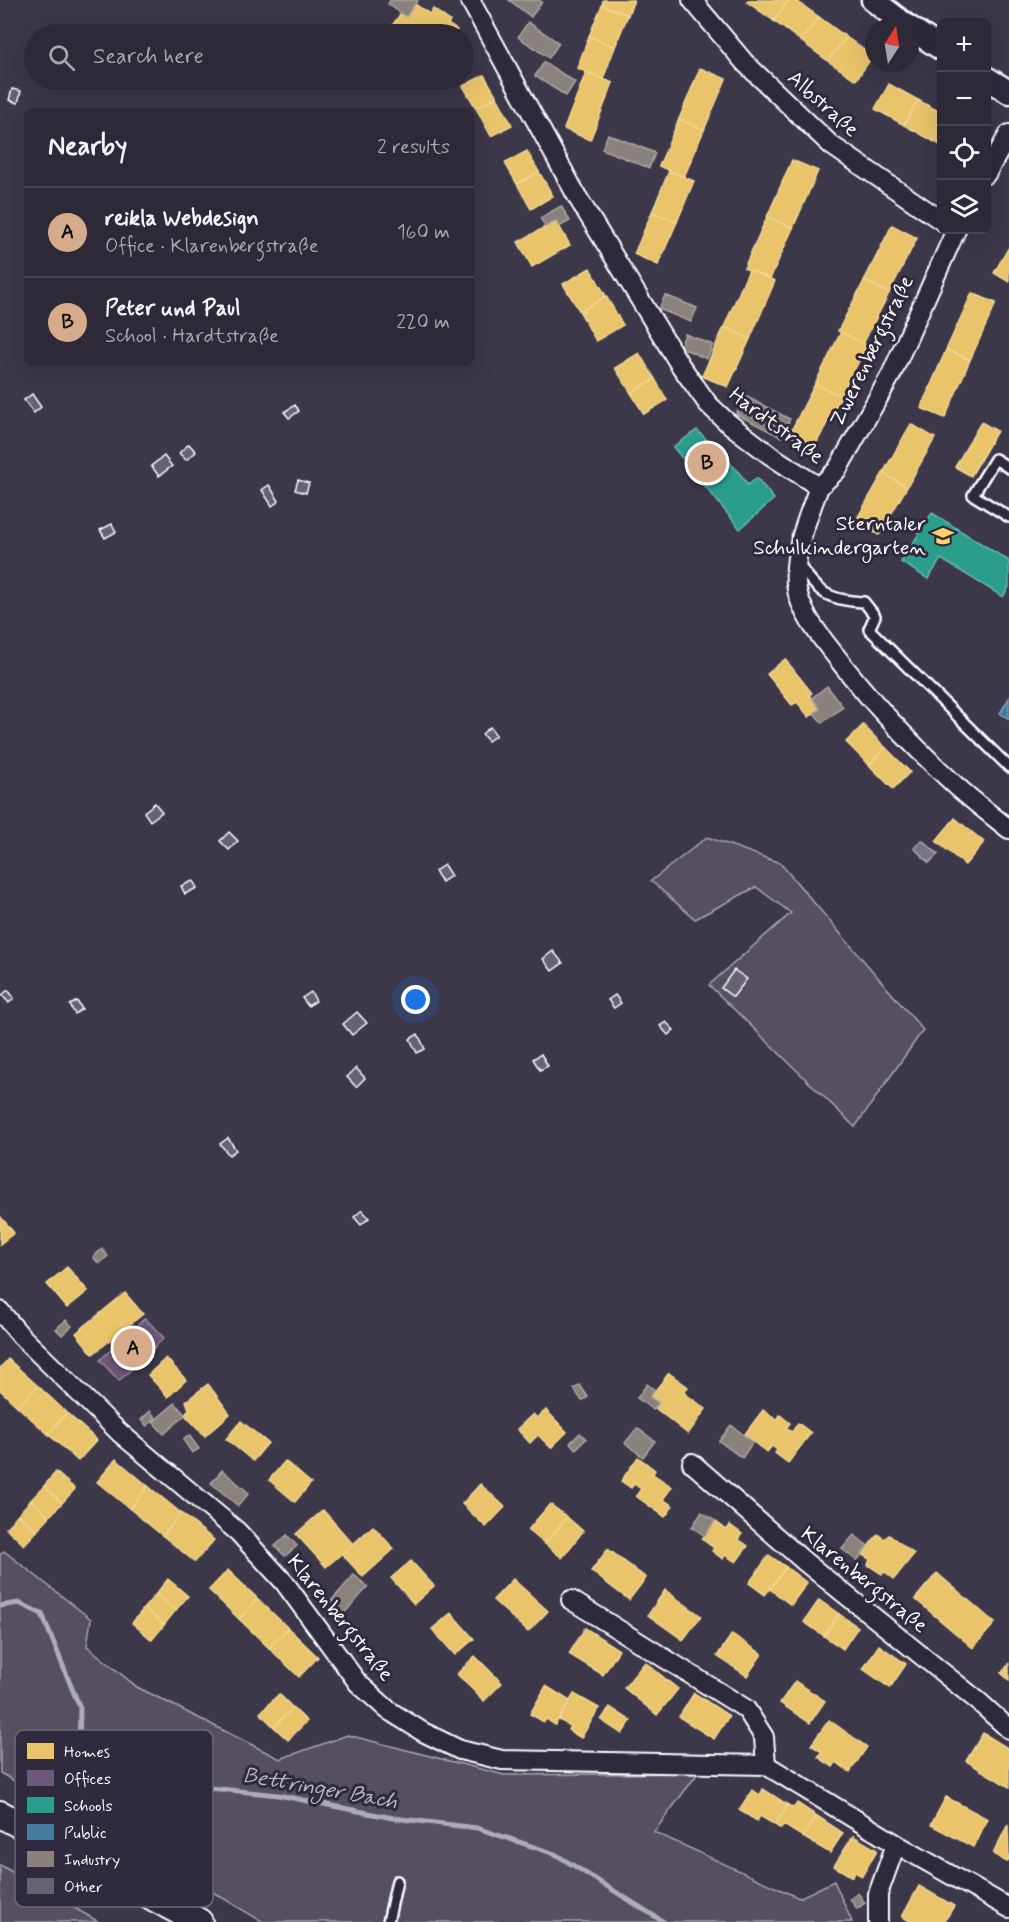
<!DOCTYPE html>
<meta charset="utf-8">
<style>
:root{--surface:#2d2937;--page:#35313f;--text:#f1f3f6;--muted:#a7a6ad;--line:#484552;--accent:#d6ab8b}
body{margin:0;font-family:Mynerve,sans-serif;background:var(--page);color:var(--text)}
.controls{position:absolute;right:18px;top:18px;display:grid;overflow:hidden;border-radius:9px;box-shadow:0 6px 24px #0002}
.controls button{width:54px;height:54px;display:grid;place-items:center;padding:0;border:0;border-bottom:2px solid var(--line);background:var(--surface);color:var(--text);font:30px sans-serif}
.compass{position:absolute;left:865px;top:18px;width:54px;height:54px;border-radius:50%;background:var(--surface);box-shadow:0 6px 24px #0002;rotate:12deg}
.you{position:absolute;left:416px;top:1000px;width:21px;height:21px;margin:-15px;border:4px solid #fff;border-radius:50%;background:#1a73e8;box-shadow:0 0 0 9px #1a73e833}
.badge{display:grid;place-items:center;width:39px;height:39px;border-radius:50%;background:var(--accent);color:#111;font-size:20px;font-weight:700}
.pin{position:absolute;translate:-50% -50%;border:3px solid #fff;box-shadow:0 2px 6px #0006}
.list{margin:0;padding:0;list-style:none}
h2{display:flex;justify-content:space-between;align-items:center;height:78px;margin:0;padding:0 24px;font-size:26px}
h2 small{font-size:20px;font-weight:400;color:var(--muted)}
.list li{display:grid;grid-template-columns:39px 1fr auto;gap:18px;align-items:center;box-sizing:border-box;height:90px;padding:0 24px;border-top:2px solid var(--line)}
.list b{display:block;font-size:22px;white-space:nowrap}
.list p{margin:0;font-size:20px;white-space:nowrap;color:var(--muted)}
.list em{font-size:20px;font-style:normal;color:var(--muted)}
.icon{flex:none;width:33px;height:33px;fill:none;stroke:currentColor;stroke-width:2;stroke-linecap:round;stroke-linejoin:round}
.map{position:relative;flex:none;width:1009px;height:1922px;overflow:hidden}
.search{position:absolute;background:var(--surface);box-shadow:0 6px 24px #0002;left:24px;top:24px;width:450px;height:66px;display:flex;align-items:center;gap:15px;box-sizing:border-box;padding:0 21px;border-radius:33px;color:var(--muted);font-size:22px}
.panel{position:absolute;background:var(--surface);box-shadow:0 6px 24px #0002;left:24px;top:108px;width:450px;height:258px;border-radius:9px}
.map>svg:first-child{display:block}
.green{fill:#555060;stroke:#aaa8b0;stroke-width:1.5}
.water{fill:#797682;stroke:#afadb4;stroke-width:1.5}
.homes{fill:#e9c46a;stroke:#f0d697;stroke-width:1.5}
.offices{fill:#6d597a;stroke:#998ba2;stroke-width:1.5}
.schools{fill:#2a9d8f;stroke:#6abab1;stroke-width:1.5}
.public{fill:#457b9d;stroke:#7da3ba;stroke-width:1.5}
.industry{fill:#8a817c;stroke:#ada7a3;stroke-width:1.5}
.lines{fill:none;stroke-linecap:round;stroke-linejoin:round}
.stream{stroke:#afadb4;stroke-width:5}
.building{fill:#666270;stroke:#fff;stroke-width:1.5}
.service-casing{stroke:#fff;stroke-width:14}
.minor-casing{stroke:#fff;stroke-width:22}
.tertiary-casing{stroke:#fff;stroke-width:27}
.secondary-casing{stroke:#fff;stroke-width:30}
.service{stroke:#2f2a3d;stroke-width:9}
.minor{stroke:#2f2a3d;stroke-width:18}
.tertiary{stroke:#2f2a3d;stroke-width:22}
.secondary{stroke:#2f2a3d;stroke-width:26}
.labels{text-anchor:middle;dominant-baseline:central;stroke-width:6;stroke-linejoin:round;paint-order:stroke}
.street-label{font-size:21px;fill:#fff;stroke:#2f2a3d}
.poi-label{font-size:21px;fill:#fff;stroke:#2f2a3d;text-anchor:end}
.water-label{font-size:22px;font-style:italic;fill:#b5b4ba;stroke:#2f2a3d}
.key{fill:#2f2a3d;stroke:#6d6a77;stroke-width:1.5}
.key-label{font-size:16px;fill:#fff}
</style>
<div class="map">
<svg width="1009" height="1922" viewBox="0 0 1009 1922">
<rect width="100%" height="100%" fill="#3c3749"/>
<filter id="ink" filterUnits="userSpaceOnUse"><feTurbulence type="fractalNoise" baseFrequency=".0167" numOctaves="2"/><feDisplacementMap in="SourceGraphic" scale="12" xChannelSelector="R" yChannelSelector="G"/><feConvolveMatrix kernelMatrix="1 2 1 2 8 2 1 2 1" color-interpolation-filters="sRGB"/></filter>
<g filter="url(#ink)">
<g class="green">
<path d="M707,837L780,863L923,1030L855,1127L709,985L791,913L756,887L695,919L651,881Z"/>
<path d="M4,1551L91,1619L87,1646L137,1687L280,1759L348,1735L504,1775L698,1773L654,1832L799,1898L834,1881L852,1922H263L201,1885L0,1773V1555Z"/>
<path d="M0,1865L99,1922H0Z"/>
</g>
<path class="water" d="M922,840L938,854L929,863L914,848Z"/>
<g class="homes">
<path d="M603,0H634L628,15L602,5Z"/>
<path d="M748,0H789L774,21L747,2Z"/>
<path d="M789,0H795L819,17L801,41L774,21Z"/>
<path d="M415,4L430,14L433,9L450,21L448,24L457,30L453,34H401L391,27L401,13L406,17Z"/>
<path d="M602,5L628,15L615,47L589,36Z"/>
<path d="M819,17L846,37L828,61L801,41Z"/>
<path d="M589,36L615,47L603,79L577,68Z"/>
<path d="M846,37L873,56L856,80L828,61Z"/>
<path d="M700,68L726,79L704,130L679,119Z"/>
<path d="M586,72L613,83L590,140L564,129Z"/>
<path d="M484,75L497,97L476,108L463,86Z"/>
<path d="M889,84L918,100L904,125L875,109Z"/>
<path d="M497,97L512,125L491,136L476,108Z"/>
<path d="M918,100L942,113V127L933,141L904,125Z"/>
<path d="M679,119L704,130L684,177L659,166Z"/>
<path d="M942,127V146L933,141Z"/>
<path d="M527,151L539,172L517,184L505,163Z"/>
<path d="M792,160L818,171L793,228L767,217Z"/>
<path d="M669,171L694,181L677,222L652,212Z"/>
<path d="M539,172L553,196L531,209L517,184Z"/>
<path d="M652,212L677,222L658,265L634,254Z"/>
<path d="M767,217L793,228L770,279L744,268Z"/>
<path d="M556,221L570,245L532,267L518,242Z"/>
<path d="M892,225L917,238L889,293L864,281Z"/>
<path d="M1009,247V282L994,273Z"/>
<path d="M590,268L606,296L580,312L563,284Z"/>
<path d="M749,270L775,281L750,339L724,327Z"/>
<path d="M864,281L889,293L863,344L838,331Z"/>
<path d="M972,293L996,303L970,360L946,350Z"/>
<path d="M606,296L623,325L596,341L580,312Z"/>
<path d="M724,327L750,339L728,387L702,376Z"/>
<path d="M841,332L867,345L841,396L815,384Z"/>
<path d="M946,350L970,360L945,418L921,408Z"/>
<path d="M639,353L655,379L631,393L615,368Z"/>
<path d="M655,379L667,400L644,414L631,393Z"/>
<path d="M815,384L841,396L814,448L789,435Z"/>
<path d="M981,422L997,431L971,476L955,467Z"/>
<path d="M911,424L935,438L907,487L883,473Z"/>
<path d="M883,473L907,487L879,535L855,522Z"/>
<path d="M785,659L812,693L809,695L820,709L809,717L797,702L792,705L767,674Z"/>
<path d="M863,725L886,748L869,765L846,742Z"/>
<path d="M886,748L910,772L893,789L869,765Z"/>
<path d="M955,818L984,842L965,865L936,841Z"/>
<path d="M0,1216L14,1233L0,1244Z"/>
<path d="M67,1267L88,1291L67,1308L47,1284Z"/>
<path d="M125,1293L143,1314L93,1354L76,1333Z"/>
<path d="M166,1358L186,1380L168,1397L148,1375Z"/>
<path d="M8,1359L38,1386L18,1407L0,1390V1368Z"/>
<path d="M669,1373L688,1387L684,1393L706,1409L688,1434L655,1408L659,1403L650,1397Z"/>
<path d="M208,1384L230,1414L205,1436L185,1415L189,1409L186,1401Z"/>
<path d="M38,1386L67,1413L48,1434L18,1407Z"/>
<path d="M546,1410L567,1432L551,1448L538,1435L530,1443L517,1429L533,1414L537,1418Z"/>
<path d="M763,1410L777,1420L780,1415L790,1423L786,1428L792,1432L798,1423L811,1433L788,1463L775,1453L777,1450L772,1446L767,1452L744,1435Z"/>
<path d="M67,1413L97,1440L78,1461L48,1434Z"/>
<path d="M241,1421L268,1443L253,1461L226,1439Z"/>
<path d="M638,1457L655,1470L653,1474L672,1487L663,1499L673,1506L665,1517L636,1496L641,1489L634,1484L631,1488L621,1481Z"/>
<path d="M116,1459L148,1486L130,1509L97,1482Z"/>
<path d="M285,1461L311,1483L295,1502L269,1480Z"/>
<path d="M56,1472L75,1489L62,1503L44,1486Z"/>
<path d="M480,1484L505,1507L486,1527L462,1504Z"/>
<path d="M44,1486L62,1503L49,1517L31,1500Z"/>
<path d="M148,1486L181,1513L163,1536L130,1509Z"/>
<path d="M31,1500L49,1517L37,1531L18,1514Z"/>
<path d="M550,1504L567,1517L545,1544L528,1530Z"/>
<path d="M323,1510L353,1544L326,1567L296,1534Z"/>
<path d="M181,1513L214,1540L195,1562L163,1536Z"/>
<path d="M18,1514L37,1531L24,1545L6,1528Z"/>
<path d="M567,1517L583,1531L562,1558L545,1544Z"/>
<path d="M715,1521L727,1530L730,1525L742,1534L738,1539L748,1546L736,1562L725,1555L723,1559L712,1551L714,1548L702,1539Z"/>
<path d="M373,1526L394,1549L363,1577L342,1554Z"/>
<path d="M878,1534L884,1539L889,1535L914,1554L894,1579L885,1572L882,1574L868,1565L870,1559L862,1554Z"/>
<path d="M608,1549L646,1578L629,1600L591,1571Z"/>
<path d="M769,1555L786,1567L765,1595L749,1583Z"/>
<path d="M411,1561L434,1586L414,1604L391,1578Z"/>
<path d="M786,1567L807,1583L791,1605L770,1589Z"/>
<path d="M228,1570L258,1599L239,1619L209,1590Z"/>
<path d="M937,1573L995,1623L973,1648L915,1599Z"/>
<path d="M168,1579L188,1596L176,1610L156,1594Z"/>
<path d="M513,1579L548,1611L528,1632L493,1600Z"/>
<path d="M665,1590L701,1616L683,1640L648,1615Z"/>
<path d="M156,1594L176,1610L164,1625L144,1608Z"/>
<path d="M258,1599L288,1628L269,1648L239,1619Z"/>
<path d="M819,1600L839,1614L824,1636L804,1622Z"/>
<path d="M144,1608L164,1625L152,1640L132,1623Z"/>
<path d="M451,1613L474,1639L455,1655L432,1629Z"/>
<path d="M839,1614L858,1627L843,1649L824,1636Z"/>
<path d="M288,1628L318,1657L299,1677L269,1648Z"/>
<path d="M585,1628L619,1650L603,1675L569,1654Z"/>
<path d="M732,1634L762,1654L747,1676L717,1656Z"/>
<path d="M879,1645L906,1664L890,1688L863,1669Z"/>
<path d="M475,1656L502,1683L484,1701L457,1674Z"/>
<path d="M645,1662L678,1689L657,1715L624,1688Z"/>
<path d="M1009,1664V1680L1001,1673Z"/>
<path d="M795,1681L825,1701L810,1723L780,1703Z"/>
<path d="M546,1686L570,1701L555,1725L546,1719L544,1722L530,1714Z"/>
<path d="M694,1693L729,1716L714,1739L679,1717Z"/>
<path d="M279,1694L293,1708L274,1727L260,1713Z"/>
<path d="M574,1694L599,1708L581,1738L568,1730L570,1726L559,1720Z"/>
<path d="M610,1707L631,1721L622,1734L601,1720Z"/>
<path d="M293,1708L307,1721L288,1740L274,1727Z"/>
<path d="M829,1720L867,1747L850,1772L836,1762L833,1767L818,1757L822,1752L811,1745Z"/>
<path d="M983,1733L1009,1749V1787L966,1761Z"/>
<path d="M763,1789L788,1805L775,1825L760,1816L757,1821L739,1810L752,1790L760,1795Z"/>
<path d="M946,1797L988,1819L973,1847L931,1825Z"/>
<path d="M797,1803L817,1816L803,1837L784,1825L781,1829L775,1825L788,1805L794,1808Z"/>
<path d="M817,1816L843,1833L830,1853L803,1837Z"/>
<path d="M1008,1824L1009,1859L1007,1862L993,1854Z"/>
<path d="M853,1836L877,1850L862,1876L855,1872L852,1877L834,1866Z"/>
<path d="M919,1886L954,1906L944,1922H912L902,1917Z"/>
</g>
<path class="offices" d="M145,1318L164,1338L119,1381L100,1360Z"/>
<g class="schools">
<path d="M697,430L739,472L748,485L757,478L774,499L740,529L673,447Z"/>
<path d="M932,513L1009,561V587L1003,597L941,559L928,579L901,562Z"/>
</g>
<path class="public" d="M1009,698V719L1000,713Z"/>
<g class="industry">
<path d="M390,0H418L406,17L388,4Z"/>
<path d="M509,0H539L542,2L531,17Z"/>
<path d="M528,22L559,43L549,58L518,37Z"/>
<path d="M544,62L575,82L566,96L535,76Z"/>
<path d="M608,134L655,153L649,168L602,149Z"/>
<path d="M561,206L570,221L559,227L556,221L546,227L540,218Z"/>
<path d="M665,295L697,308L691,322L659,309Z"/>
<path d="M685,334L713,345L707,359L680,347Z"/>
<path d="M745,396L790,419L781,437L736,414Z"/>
<path d="M827,686L843,707L822,723L814,713L820,709L812,698Z"/>
<path d="M102,1249L108,1256L99,1264L93,1257Z"/>
<path d="M66,1320L72,1326L62,1335L56,1329Z"/>
<path d="M647,1384L655,1390L650,1397L659,1403L653,1410L637,1398Z"/>
<path d="M580,1385L588,1397L582,1401L574,1389Z"/>
<path d="M175,1403L185,1415L164,1434L153,1422Z"/>
<path d="M150,1411L156,1418L147,1426L141,1420Z"/>
<path d="M731,1425L753,1442L742,1458L719,1441Z"/>
<path d="M637,1428L655,1441L643,1457L625,1443Z"/>
<path d="M580,1433L586,1439L576,1449L570,1443Z"/>
<path d="M189,1435L199,1449L192,1453L183,1440Z"/>
<path d="M222,1470L249,1493L238,1506L211,1483Z"/>
<path d="M702,1512L715,1521L705,1536L692,1527Z"/>
<path d="M287,1535L297,1546L285,1556L275,1546Z"/>
<path d="M854,1535L868,1546L857,1561L842,1549Z"/>
<path d="M354,1575L368,1587L339,1619L325,1608Z"/>
<path d="M858,1893L865,1903L857,1909L850,1899Z"/>
</g>
<g class="lines">
<path class="stream" d="M0,1606L19,1603L42,1614L80,1708L79,1752L93,1776L278,1795L393,1818L477,1828L555,1854L664,1922"/>
</g>
<g class="building">
<path d="M12,89L21,91L18,103L9,100Z"/>
<path d="M32,394L41,407L34,413L24,400Z"/>
<path d="M295,405L299,411L289,418L284,412Z"/>
<path d="M189,444L196,452L186,460L179,453Z"/>
<path d="M164,456L172,466L159,476L151,466Z"/>
<path d="M298,480L309,483L306,493L295,490Z"/>
<path d="M269,485L279,501L272,506L262,490Z"/>
<path d="M112,524L116,532L105,538L100,530Z"/>
<path d="M490,727L496,735L488,741L482,734Z"/>
<path d="M155,803L162,812L150,821L144,812Z"/>
<path d="M229,832L238,841L229,850L220,841Z"/>
<path d="M444,865L451,876L442,882L435,871Z"/>
<path d="M193,881L197,888L185,894L181,886Z"/>
<path d="M553,951L563,963L552,971L543,959Z"/>
<path d="M734,970L747,979L733,997L721,988Z"/>
<path d="M8,990L14,998L9,1003L2,995Z"/>
<path d="M311,992L316,1001L308,1006L302,998Z"/>
<path d="M615,995L621,1003L614,1008L608,1000Z"/>
<path d="M77,1001L82,1009L75,1014L70,1005Z"/>
<path d="M357,1012L367,1023L352,1035L343,1024Z"/>
<path d="M666,1022L674,1030L668,1035L660,1026Z"/>
<path d="M418,1034L425,1049L417,1053L410,1039Z"/>
<path d="M541,1054L548,1066L540,1070L533,1059Z"/>
<path d="M356,1068L365,1078L356,1087L347,1077Z"/>
<path d="M228,1138L236,1150L229,1155L220,1144Z"/>
<path d="M362,1210L369,1218L361,1225L354,1217Z"/>
</g>
<g class="lines">
<defs>
<g id="service">
<path d="M1009,468L995,459L973,495L1009,517"/>
<path d="M798,564C820,593 826,600 864,602L875,616L869,629L1009,767"/>
<path d="M388,1922L397,1881"/>
</g>
<g id="minor">
<path d="M470,0L578,198L680,365L708,404L727,422L770,455L819,487C808,517 793,551 796,584C799,611 819,635 835,655C870,701 910,743 953,783C970,799 990,814 1009,829"/>
<path d="M692,0L745,63L831,145L942,221"/>
<path d="M986,174L1009,134"/>
<path d="M819,487L837,470L891,375L956,230"/>
<path d="M0,1311L21,1336L120,1433L238,1532L284,1582L358,1683L388,1710L423,1732L460,1750L502,1760L766,1765L896,1844L1009,1908"/>
<path d="M692,1463L805,1562L978,1701L1009,1729"/>
<path d="M571,1600L746,1709L764,1737L766,1765"/>
<path d="M878,1922V1894L896,1844"/>
</g>
<g id="tertiary">
<path d="M873,0L908,27"/>
<path d="M910,28L942,49"/>
<path d="M986,78L1009,92"/>
</g>
<path id="secondary" d="M0,1814L199,1922"/>
</defs>
<use href="#service" class="service-casing"/>
<use href="#minor" class="minor-casing"/>
<use href="#tertiary" class="tertiary-casing"/>
<use href="#secondary" class="secondary-casing"/>
<use href="#service" class="service"/>
<use href="#minor" class="minor"/>
<use href="#tertiary" class="tertiary"/>
<use href="#secondary" class="secondary"/>
</g>
</g>
<defs>
<symbol id="school-bare" viewBox="-9 -9 18 18"><path d="M0-5L7-2L0 1L-7-2ZM-4 1L0 2.5L4 1V4Q0 6-4 4Z" fill="#ffd166" stroke="#2f2a3d" stroke-width="2.5" paint-order="stroke"/></symbol>
</defs>
<g fill-rule="evenodd">
<use href="#school-bare" x="928" y="521" width="30" height="30"/>
</g>
<g class="labels">
<g class="street-label">
<text transform="translate(823 104) rotate(42)">Albstraße</text>
<text transform="translate(872 351) rotate(-64)">Zwerenbergstraße</text>
<text transform="translate(776 426) rotate(37)">Hardtstraße</text>
<text transform="translate(864 1580) rotate(39)">Klarenbergstraße</text>
<text transform="translate(340 1618) rotate(51)">Klarenbergstraße</text>
</g>
<g class="poi-label">
<text x="926" y="524">Sterntaler<tspan x="926" dy="24">Schulkindergarten</tspan></text>
</g>
<g class="water-label">
<text transform="translate(320 1789) rotate(10)">Bettringer Bach</text>
</g>
</g>
<rect x="15" y="1730" width="198" height="177" rx="9" class="key"/>
<rect x="27" y="1743" width="27" height="16" fill="#e9c46a"/>
<rect x="27" y="1770" width="27" height="16" fill="#6d597a"/>
<rect x="27" y="1797" width="27" height="16" fill="#2a9d8f"/>
<rect x="27" y="1824" width="27" height="16" fill="#457b9d"/>
<rect x="27" y="1851" width="27" height="16" fill="#8a817c"/>
<rect x="27" y="1878" width="27" height="16" fill="#666270"/>
<g class="key-label">
<text x="64" y="1757">Homes</text>
<text x="64" y="1784">Offices</text>
<text x="64" y="1811">Schools</text>
<text x="64" y="1838">Public</text>
<text x="64" y="1865">Industry</text>
<text x="64" y="1892">Other</text>
</g>
</svg>
<div class="controls">
<button>+</button>
<button>−</button>
<button><svg class="icon" aria-label="locate" viewBox="0 0 24 24"><circle cx="12" cy="12" r="6"/><path d="M12 2v4M12 18v4M2 12h4M18 12h4"/></svg></button>
<button><svg class="icon" aria-label="layers" viewBox="0 0 24 24"><path d="M12 4l9 5-9 5-9-5zM3 14l9 5 9-5"/></svg></button>
</div>
<svg class="compass" viewBox="-18 -18 36 36"><path d="M0-13l5 13h-10z" fill="#e53935"/><path d="M0 13l5-13h-10z" fill="#a7a6ad"/></svg>
<div class="you"></div>
<div class="pin badge" style="left:133px;top:1348px">A</div>
<div class="pin badge" style="left:707px;top:463px">B</div>
<div class="search"><svg class="icon" aria-label="search" viewBox="0 0 24 24"><circle cx="10" cy="10" r="6"/><path d="M15 15l6 6"/></svg>Search here</div>
<section class="panel">
<h2>Nearby<small>2 results</small></h2>
<ul class="list">
<li><span class="badge">A</span><div><b>reikla Webdesign</b><p>Office · Klarenbergstraße</p></div><em>160 m</em></li>
<li><span class="badge">B</span><div><b>Peter und Paul</b><p>School · Hardtstraße</p></div><em>220 m</em></li>
</ul>
</section>
</div>
